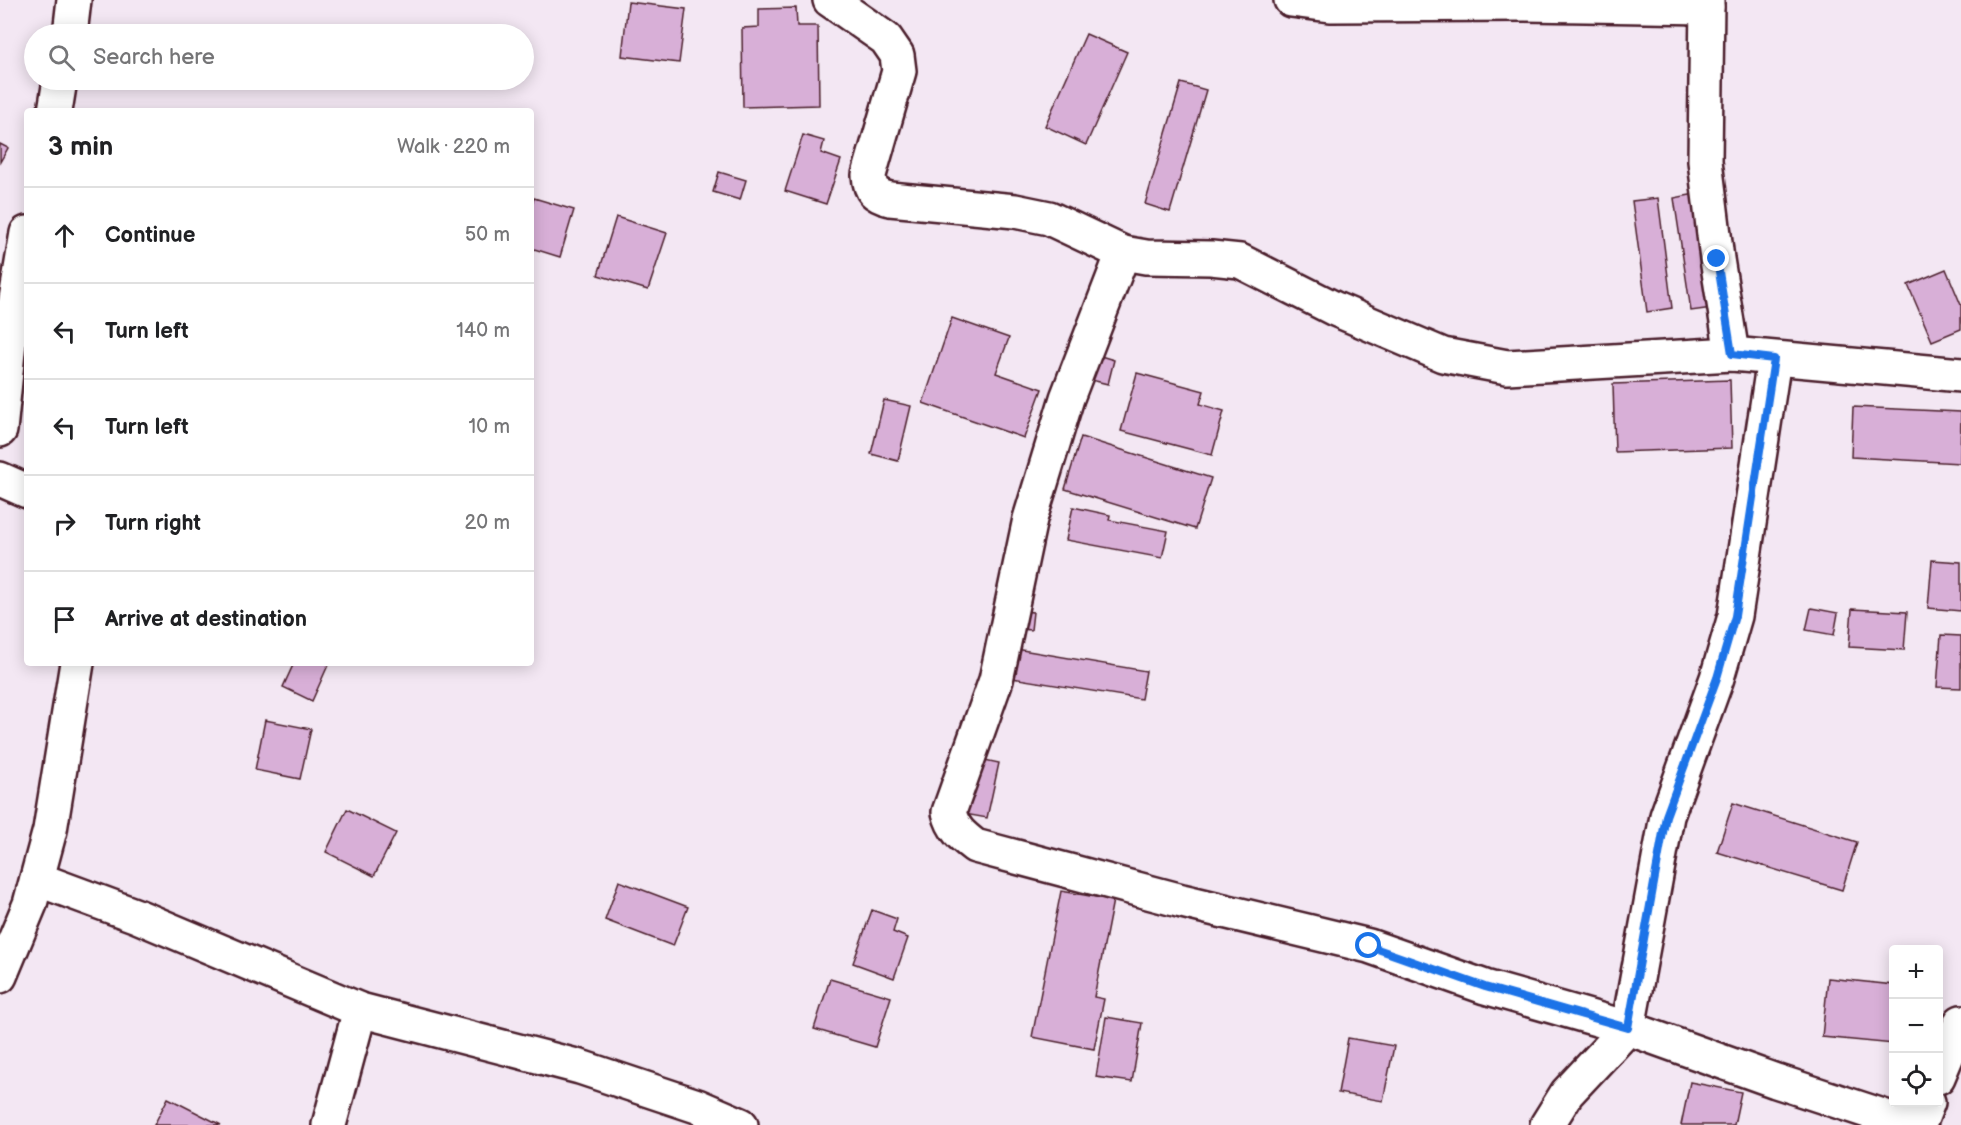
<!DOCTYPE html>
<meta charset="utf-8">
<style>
:root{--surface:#fff;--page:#f6f6f6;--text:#202124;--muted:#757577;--line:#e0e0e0}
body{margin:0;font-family:"Balsamiq Sans",sans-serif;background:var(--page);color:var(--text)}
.controls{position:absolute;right:18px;bottom:18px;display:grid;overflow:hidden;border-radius:6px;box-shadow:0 3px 15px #0003}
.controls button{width:54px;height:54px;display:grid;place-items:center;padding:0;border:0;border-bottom:2px solid var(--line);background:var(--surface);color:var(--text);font:30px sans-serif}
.stop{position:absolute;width:18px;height:18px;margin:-14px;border:4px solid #1a73e8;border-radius:50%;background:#fff}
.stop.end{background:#1a73e8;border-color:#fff;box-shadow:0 2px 6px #0008}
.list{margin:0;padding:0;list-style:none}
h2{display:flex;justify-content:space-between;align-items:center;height:78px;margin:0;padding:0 24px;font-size:26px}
h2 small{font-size:20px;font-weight:400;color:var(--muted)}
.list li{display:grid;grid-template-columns:39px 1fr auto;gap:18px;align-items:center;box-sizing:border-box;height:96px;padding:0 24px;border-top:2px solid var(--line)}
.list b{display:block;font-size:22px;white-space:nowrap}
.list em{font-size:20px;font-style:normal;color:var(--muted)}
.icon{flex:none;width:33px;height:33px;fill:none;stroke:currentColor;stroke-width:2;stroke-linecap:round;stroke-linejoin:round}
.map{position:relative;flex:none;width:1961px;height:1125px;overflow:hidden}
.search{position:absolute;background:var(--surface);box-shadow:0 3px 15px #0003;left:24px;top:24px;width:510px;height:66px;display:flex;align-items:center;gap:15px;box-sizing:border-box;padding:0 21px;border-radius:33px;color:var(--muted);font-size:22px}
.panel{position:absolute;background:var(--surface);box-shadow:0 3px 15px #0003;left:24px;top:108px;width:510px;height:558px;border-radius:6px}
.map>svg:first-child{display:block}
.building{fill:#d8afd7;stroke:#4a1f2b;stroke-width:1.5}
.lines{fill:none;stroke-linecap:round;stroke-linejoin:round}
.minor-casing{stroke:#4a1f2b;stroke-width:38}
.minor{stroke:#fff;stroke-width:33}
.route{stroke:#1a73e8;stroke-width:8}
</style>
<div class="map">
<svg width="1961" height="1125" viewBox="0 0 1961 1125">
<rect width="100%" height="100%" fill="#f3e7f3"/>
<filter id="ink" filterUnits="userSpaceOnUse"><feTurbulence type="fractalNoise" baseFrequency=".0167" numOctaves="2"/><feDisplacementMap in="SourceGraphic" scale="12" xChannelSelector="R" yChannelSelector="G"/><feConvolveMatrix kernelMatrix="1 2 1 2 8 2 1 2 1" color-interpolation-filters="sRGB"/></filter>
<g filter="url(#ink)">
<g class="building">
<path d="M628,2L686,9L679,63L622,56Z"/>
<path d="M796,8L797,26H818L819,105L743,107L742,28L759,27V9Z"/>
<path d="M1086,34L1127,52L1086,145L1045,126Z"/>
<path d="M1181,83L1206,90L1170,212L1145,204Z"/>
<path d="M803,135L824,141L821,153L841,160L826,204L785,191Z"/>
<path d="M0,144L8,148L0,162Z"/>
<path d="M719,172L746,180L740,200L713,192Z"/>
<path d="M1701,193L1719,307L1691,311L1674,198Z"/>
<path d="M534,198L574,210L560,257L531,248V208Z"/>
<path d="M1658,198L1672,308L1647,312L1632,201Z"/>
<path d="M616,217L667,233L648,290L598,275Z"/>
<path d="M1946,269L1961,305V329L1932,341L1908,285Z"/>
<path d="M952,318L1009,338L996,373L1042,389L1024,438L923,403Z"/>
<path d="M1094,354L1114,360L1108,384L1087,379Z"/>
<path d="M1137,373L1204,391L1200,404L1224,411L1212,455L1121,431Z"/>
<path d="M1730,380L1732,448L1615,452L1613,384Z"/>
<path d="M884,400L911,406L898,461L871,454Z"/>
<path d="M1853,407L1961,412L1960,463L1851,457Z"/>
<path d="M1081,437L1211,478L1195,529L1065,489Z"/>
<path d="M1073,507L1110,515L1109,520L1168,531L1162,558L1066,540Z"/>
<path d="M1932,560L1961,562V611L1928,608Z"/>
<path d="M1811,608L1838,613L1834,635L1806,630Z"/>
<path d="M1852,609L1907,612L1904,650L1849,647Z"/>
<path d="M1021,611L1033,612L1031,630L1019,629Z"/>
<path d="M1941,635L1961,636V688L1937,687Z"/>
<path d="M1016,649L1146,671L1141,699L1012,678Z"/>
<path d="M294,663H329L312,701L283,687Z"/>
<path d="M265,720L311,729L300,779L255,770Z"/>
<path d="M971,757L999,763L987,818L959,813Z"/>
<path d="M1733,803L1857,842L1842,890L1717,852Z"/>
<path d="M347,809L396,833L374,876L326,852Z"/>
<path d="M619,881L688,907L673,946L605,920Z"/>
<path d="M1061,891L1113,900L1094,997L1104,999L1094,1049L1032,1037Z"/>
<path d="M872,910L897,919L893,932L908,938L894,978L853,963Z"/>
<path d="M1828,978L1894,985V1044L1822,1037Z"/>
<path d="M830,979L891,997L875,1047L814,1029Z"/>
<path d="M1938,989H1941L1938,1016Z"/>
<path d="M1106,1017L1142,1023L1132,1082L1096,1077Z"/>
<path d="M1348,1038L1394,1046L1383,1101L1338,1093Z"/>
<path d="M1690,1082L1741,1092L1734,1125H1681Z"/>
<path d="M168,1098L221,1125H154Z"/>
</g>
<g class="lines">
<defs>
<g id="minor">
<path d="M830,0L886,39L897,55L899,71L869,175C870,191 875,195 890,199L1015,211L1049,218L1123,253L1146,257L1211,258L1240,261L1335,309L1443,355L1507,367L1732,354L1961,375"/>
<path d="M1291,0L1330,5L1525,4L1707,7"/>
<path d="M1707,0L1705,161L1717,259L1732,354"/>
<path d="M70,34L74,0"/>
<path d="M55,111L60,80"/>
<path d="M1123,253L1067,398L1030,519L996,680L949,812C953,829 962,836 975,846L1182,901L1369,946L1485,987L1628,1028L1776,1081L1910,1125"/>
<path d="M0,430L9,342L27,233"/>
<path d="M0,479L27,491"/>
<path d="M37,879L137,916L360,1010L580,1067L697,1106L741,1125"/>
<path d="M0,976L30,904L50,830L77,663"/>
<path d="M1938,1077L1961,1022"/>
<path d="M329,1125L360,1010"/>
<path d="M1547,1125L1567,1093L1628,1028L1667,816L1717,678L1735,616L1774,359"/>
<path d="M1919,1125L1928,1102"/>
</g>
</defs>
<use href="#minor" class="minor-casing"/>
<use href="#minor" class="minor"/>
</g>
</g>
<g class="lines" filter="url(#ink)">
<path class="route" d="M1369,946L1485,987L1628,1028L1666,816L1717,678L1735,616L1774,359L1732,354L1717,259"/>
</g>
</svg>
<div class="controls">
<button>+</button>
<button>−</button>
<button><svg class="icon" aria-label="locate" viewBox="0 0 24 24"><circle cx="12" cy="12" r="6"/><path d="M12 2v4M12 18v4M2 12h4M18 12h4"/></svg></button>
</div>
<div class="stop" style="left:1369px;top:946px"></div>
<div class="stop end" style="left:1717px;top:259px"></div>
<div class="search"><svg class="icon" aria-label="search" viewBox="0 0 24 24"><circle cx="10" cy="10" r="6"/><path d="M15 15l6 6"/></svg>Search here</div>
<section class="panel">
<h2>3 min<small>Walk · 220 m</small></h2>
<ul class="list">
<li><svg class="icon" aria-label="ahead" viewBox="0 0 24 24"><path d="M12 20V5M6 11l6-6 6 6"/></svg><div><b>Continue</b></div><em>50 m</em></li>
<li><svg class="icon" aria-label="left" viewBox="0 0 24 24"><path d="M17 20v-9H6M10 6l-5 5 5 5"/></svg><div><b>Turn left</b></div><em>140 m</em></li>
<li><svg class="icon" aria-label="left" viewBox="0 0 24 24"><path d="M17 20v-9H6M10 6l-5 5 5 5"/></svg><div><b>Turn left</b></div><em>10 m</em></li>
<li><svg class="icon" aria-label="right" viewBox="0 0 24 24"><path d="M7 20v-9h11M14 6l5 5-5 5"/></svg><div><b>Turn right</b></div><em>20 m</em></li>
<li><svg class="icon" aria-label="arrive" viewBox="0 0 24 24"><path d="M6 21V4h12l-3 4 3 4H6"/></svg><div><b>Arrive at destination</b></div></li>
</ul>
</section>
</div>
